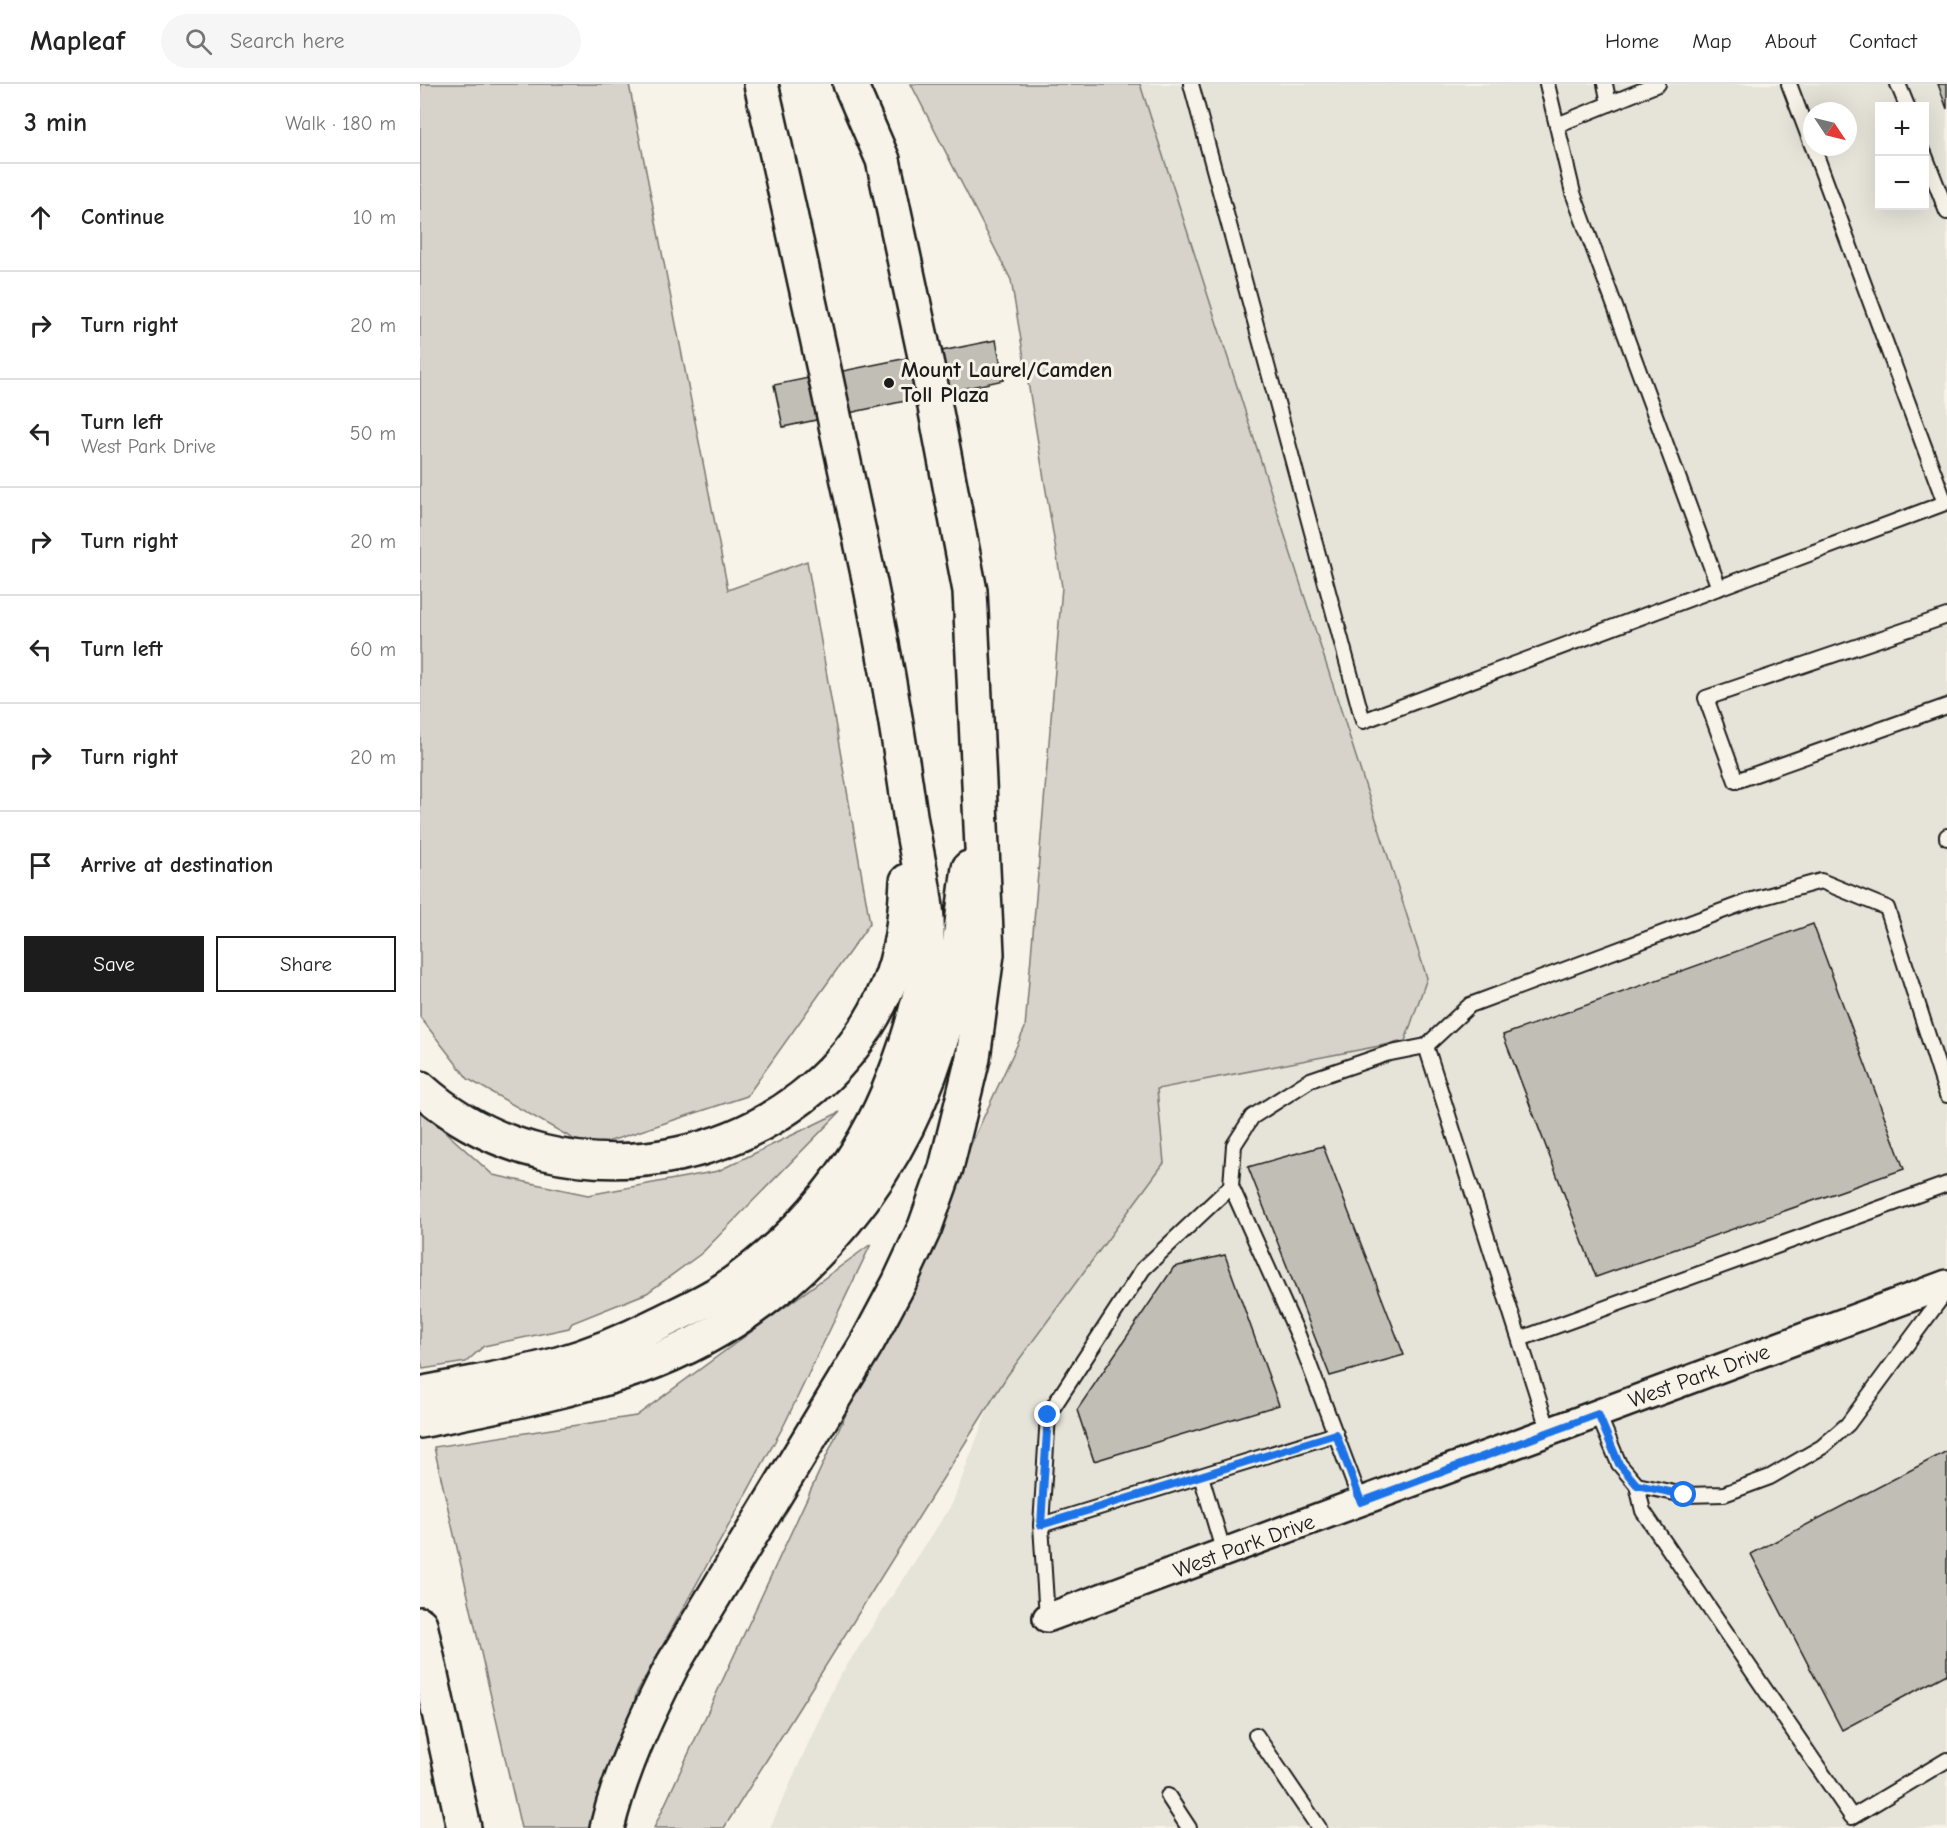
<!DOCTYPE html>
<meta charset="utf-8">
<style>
:root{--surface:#fff;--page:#f6f6f6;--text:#222;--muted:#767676;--line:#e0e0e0;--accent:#1c1c1c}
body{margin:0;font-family:"Comic Neue",sans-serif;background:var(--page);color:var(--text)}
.controls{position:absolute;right:18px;top:18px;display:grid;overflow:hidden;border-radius:0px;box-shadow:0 6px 24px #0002}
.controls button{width:54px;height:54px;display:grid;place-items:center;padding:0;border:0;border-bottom:2px solid var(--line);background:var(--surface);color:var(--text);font:30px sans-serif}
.compass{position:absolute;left:1383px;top:18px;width:54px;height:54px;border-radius:50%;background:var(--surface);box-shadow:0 6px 24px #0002;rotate:125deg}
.stop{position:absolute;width:18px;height:18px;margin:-14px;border:4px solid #1a73e8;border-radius:50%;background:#fff}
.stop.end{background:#1a73e8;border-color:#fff;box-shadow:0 2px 6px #0008}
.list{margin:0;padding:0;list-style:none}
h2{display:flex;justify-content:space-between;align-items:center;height:78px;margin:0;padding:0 24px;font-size:26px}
h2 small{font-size:20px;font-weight:400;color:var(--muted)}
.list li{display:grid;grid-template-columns:39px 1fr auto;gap:18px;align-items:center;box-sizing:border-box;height:108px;padding:0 24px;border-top:2px solid var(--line)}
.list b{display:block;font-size:22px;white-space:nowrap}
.list p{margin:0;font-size:20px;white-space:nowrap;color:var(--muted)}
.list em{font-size:20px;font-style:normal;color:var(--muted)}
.actions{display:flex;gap:12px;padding:18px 24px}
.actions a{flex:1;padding:14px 0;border:2px solid var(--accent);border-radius:0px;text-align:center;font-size:21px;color:var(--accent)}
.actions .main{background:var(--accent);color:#fff}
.icon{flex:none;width:33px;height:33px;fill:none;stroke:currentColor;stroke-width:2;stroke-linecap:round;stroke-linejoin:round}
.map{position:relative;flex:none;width:1527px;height:1744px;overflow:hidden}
header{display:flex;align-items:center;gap:36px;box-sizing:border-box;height:84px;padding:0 30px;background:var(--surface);border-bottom:2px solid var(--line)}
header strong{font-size:28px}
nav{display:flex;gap:33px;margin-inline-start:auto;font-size:21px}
.search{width:420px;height:54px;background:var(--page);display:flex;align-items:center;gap:15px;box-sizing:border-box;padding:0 21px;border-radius:33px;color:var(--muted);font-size:22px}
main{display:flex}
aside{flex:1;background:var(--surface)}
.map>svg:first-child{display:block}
.built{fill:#e6e3d9;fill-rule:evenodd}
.green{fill:#d7d3cb;stroke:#7a7874;stroke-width:1.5}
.building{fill:#c0beb5;stroke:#1c1c1c;stroke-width:1.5}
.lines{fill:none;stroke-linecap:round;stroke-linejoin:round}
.service-casing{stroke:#1c1c1c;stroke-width:18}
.minor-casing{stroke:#1c1c1c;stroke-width:32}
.motorway-casing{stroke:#1c1c1c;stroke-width:38}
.service{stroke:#f7f3e8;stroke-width:14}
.minor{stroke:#f7f3e8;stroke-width:27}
.motorway{stroke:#f7f3e8;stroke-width:33}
.route{stroke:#1a73e8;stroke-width:8}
.poi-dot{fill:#1c1c1c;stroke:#f7f3e8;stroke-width:2}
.labels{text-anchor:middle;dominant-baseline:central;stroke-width:6;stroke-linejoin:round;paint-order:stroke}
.poi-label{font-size:22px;font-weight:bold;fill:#1c1c1c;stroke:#f7f3e8;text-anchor:start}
.street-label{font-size:22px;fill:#1c1c1c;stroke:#f7f3e8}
</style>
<header>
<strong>Mapleaf</strong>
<div class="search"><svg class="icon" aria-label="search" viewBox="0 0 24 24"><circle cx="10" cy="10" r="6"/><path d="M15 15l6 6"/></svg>Search here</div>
<nav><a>Home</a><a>Map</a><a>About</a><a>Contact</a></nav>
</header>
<main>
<aside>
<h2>3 min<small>Walk · 180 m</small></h2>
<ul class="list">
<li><svg class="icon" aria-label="ahead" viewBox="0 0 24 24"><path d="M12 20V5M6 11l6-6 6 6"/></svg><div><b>Continue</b></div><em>10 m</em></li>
<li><svg class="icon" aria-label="right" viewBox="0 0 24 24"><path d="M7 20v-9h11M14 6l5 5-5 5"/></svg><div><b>Turn right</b></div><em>20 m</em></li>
<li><svg class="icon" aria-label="left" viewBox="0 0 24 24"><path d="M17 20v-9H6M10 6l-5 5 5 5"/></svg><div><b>Turn left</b><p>West Park Drive</p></div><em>50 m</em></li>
<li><svg class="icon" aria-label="right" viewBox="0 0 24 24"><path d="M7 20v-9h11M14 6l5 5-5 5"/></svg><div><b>Turn right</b></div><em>20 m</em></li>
<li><svg class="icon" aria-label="left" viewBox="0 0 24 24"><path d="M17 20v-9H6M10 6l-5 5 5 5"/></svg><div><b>Turn left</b></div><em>60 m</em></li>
<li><svg class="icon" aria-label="right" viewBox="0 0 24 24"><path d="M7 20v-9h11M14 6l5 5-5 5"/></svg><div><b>Turn right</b></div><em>20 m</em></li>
<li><svg class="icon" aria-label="arrive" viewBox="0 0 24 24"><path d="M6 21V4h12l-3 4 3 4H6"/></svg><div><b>Arrive at destination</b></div></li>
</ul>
<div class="actions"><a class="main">Save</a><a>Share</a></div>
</aside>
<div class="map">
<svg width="1527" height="1744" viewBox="0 0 1527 1744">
<rect width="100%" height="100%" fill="#f7f3e8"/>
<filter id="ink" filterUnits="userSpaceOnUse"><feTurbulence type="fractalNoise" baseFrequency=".0167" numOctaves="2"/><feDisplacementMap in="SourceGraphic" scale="12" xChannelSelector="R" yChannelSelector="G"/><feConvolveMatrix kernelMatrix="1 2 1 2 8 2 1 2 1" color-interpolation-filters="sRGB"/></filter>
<g filter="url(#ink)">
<path class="built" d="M577,0H1527V1744H350L416,1598L532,1420L683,1021L731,731ZM1460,22H1504V122H1460ZM1392,27H1428V63H1392Z"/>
<g class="green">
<path d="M0,0H209L308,506L387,477L450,839L327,1012L169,1064L48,995L0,933Z"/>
<path d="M491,0H720L1007,894L985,957L737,1005L744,1079L587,1292L304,1744H234L605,944L642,503L591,196Z"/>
<path d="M0,1025L73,1091L168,1111L298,1087L420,1028L282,1169L227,1209L152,1239L149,1244L64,1262L46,1278L3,1285L0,1274Z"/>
<path d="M451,1160L364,1341L217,1608L178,1744H101L14,1363L216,1332Z"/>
</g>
<g class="building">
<path d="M1518,0H1527V25Z"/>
<path d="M576,256L584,296L363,343L354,301Z"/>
<path d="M1393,840L1484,1085L1176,1193L1083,951Z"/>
<path d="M903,1062L984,1271L910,1292L828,1083Z"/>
<path d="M805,1171L859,1321L674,1377L657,1326L754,1183Z"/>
<path d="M1527,1367V1590L1422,1646L1331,1470Z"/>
</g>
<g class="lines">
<defs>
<g id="service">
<path d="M771,0L943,637L1525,419L1393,63"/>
<path d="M1127,0L1153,109L1299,504"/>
<path d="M1185,0L1189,20"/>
<path d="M1369,0L1392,61"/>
<path d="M1478,0L1487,22"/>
<path d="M1137,41L1238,0"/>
<path d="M1504,69L1527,128"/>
<path d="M1527,532L1286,614L1316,697L1527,622"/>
<path d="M1527,752V754"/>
<path d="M811,1102L814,1061L832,1033L890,996L966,970L1006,962"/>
<path d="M1100,1255L1527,1100"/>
<path d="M1178,1330L1199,1380L1217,1401L1264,1411L1304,1410L1350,1393L1402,1363L1428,1340L1527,1206"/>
<path d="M1129,1348L1006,962L1050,921L1329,817L1401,797L1467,824L1527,1011"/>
<path d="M781,1392L804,1469"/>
<path d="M1217,1401L1223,1427L1432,1733L1527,1676"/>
<path d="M621,1441L916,1350"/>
<path d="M627,1534L621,1441L628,1331L723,1185L811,1102L878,1251L941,1418"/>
<path d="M836,1651L899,1744"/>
<path d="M748,1712L769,1744"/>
</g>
<path id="minor" d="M627,1534L1527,1200"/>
<g id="motorway">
<path d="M0,1004C144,1134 390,1083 467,904C482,870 485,833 487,797"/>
<path d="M0,1310C45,1300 91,1293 135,1281C171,1271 207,1256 240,1239C262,1228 285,1218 305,1205C382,1152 441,1080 474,993C494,943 509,889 507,835C505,801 495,765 490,731C479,653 466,576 450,499C414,333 379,166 341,0"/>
<path d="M0,1337C74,1322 149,1308 220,1283C366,1230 473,1110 519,963C536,909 541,841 549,784"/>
<path d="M0,1540L44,1744"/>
<path d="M187,1744C201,1687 226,1633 253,1580L447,1259L479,1199L505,1143L526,1084L553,974L567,870L550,507L509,291L463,76L430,0"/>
</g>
</defs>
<use href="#service" class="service-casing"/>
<use href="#minor" class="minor-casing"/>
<use href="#motorway" class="motorway-casing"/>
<use href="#service" class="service"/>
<use href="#minor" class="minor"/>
<use href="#motorway" class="motorway"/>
</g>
</g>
<g class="lines" filter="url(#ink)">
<path class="route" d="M628,1331L621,1441L916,1350L941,1418L1178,1330L1199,1380L1217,1401L1264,1411"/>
</g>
<circle class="poi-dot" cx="469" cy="299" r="6"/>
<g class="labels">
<g class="poi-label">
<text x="481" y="286">Mount Laurel/Camden<tspan x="481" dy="25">Toll Plaza</tspan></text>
</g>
<g class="street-label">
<text transform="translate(1279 1292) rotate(-20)">West Park Drive</text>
<text transform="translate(824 1462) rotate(-20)">West Park Drive</text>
</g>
</g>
</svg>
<div class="controls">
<button>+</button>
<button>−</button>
</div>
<svg class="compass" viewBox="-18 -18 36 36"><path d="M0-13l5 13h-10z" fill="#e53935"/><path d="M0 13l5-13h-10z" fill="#767676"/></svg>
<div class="stop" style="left:1264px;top:1411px"></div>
<div class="stop end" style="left:628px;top:1331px"></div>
</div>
</main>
